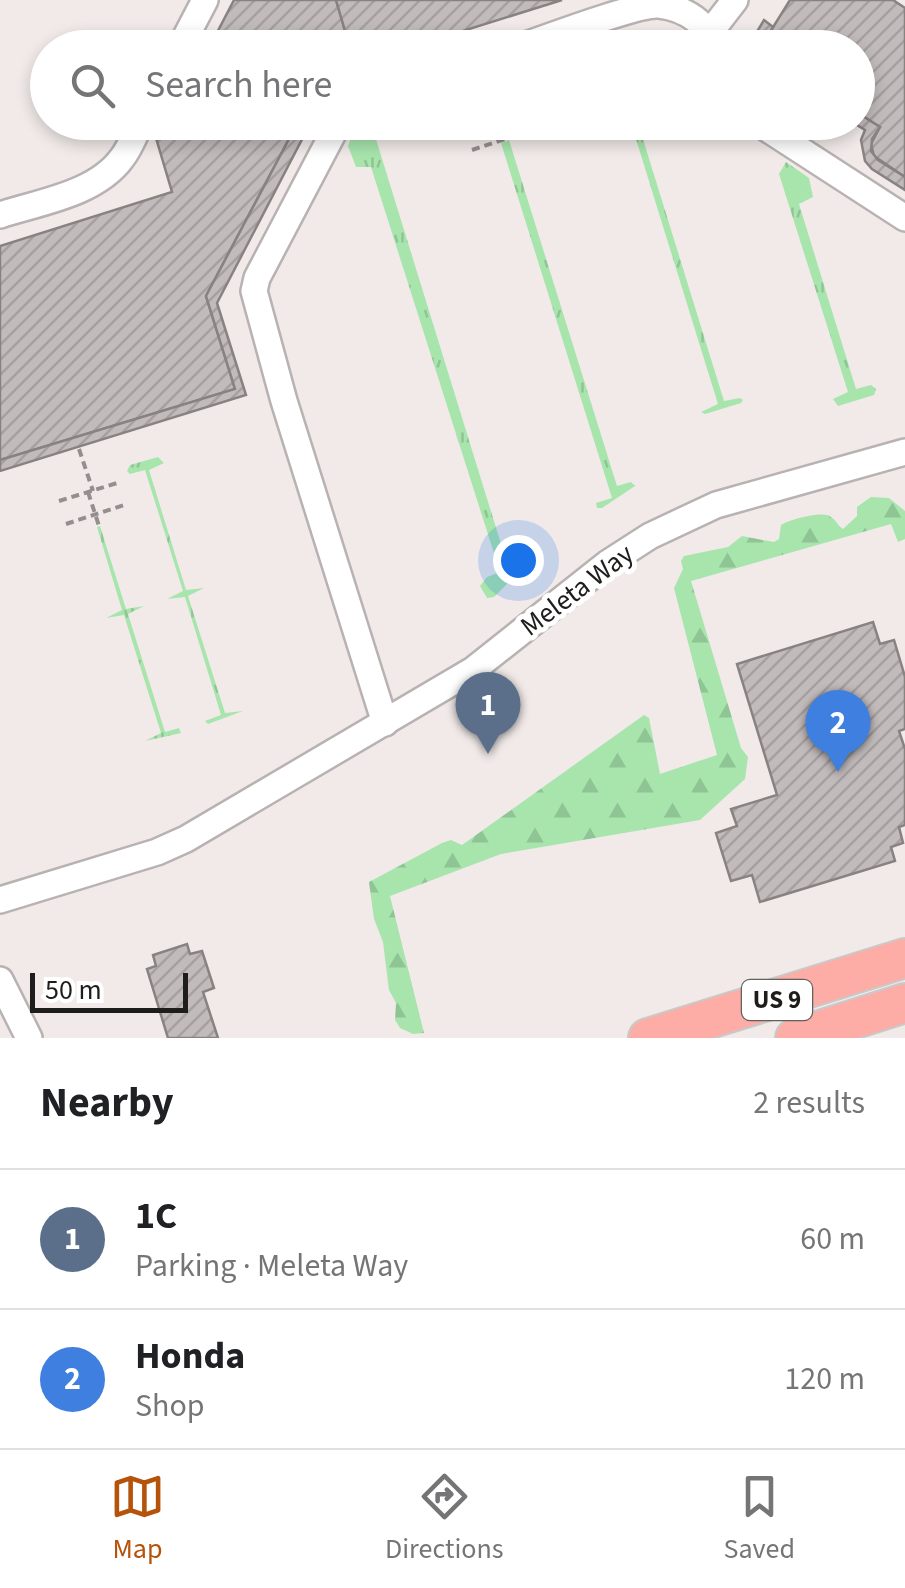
<!DOCTYPE html>
<meta charset="utf-8">
<style>
:root{--surface:#fff;--page:#f6f6f6;--text:#202124;--muted:#757577;--line:#e0e0e0;--accent:#b45309}
body{margin:0;font-family:"Source Sans 3",sans-serif;background:var(--page);color:var(--text)}
.scale{position:absolute;left:30px;bottom:25px;width:158px;box-sizing:border-box;padding-left:10px;border:5px solid #1f1d1c;border-top:0;font-size:28px;line-height:35px;white-space:nowrap;color:#1f1d1c;-webkit-text-stroke:8px #fff;paint-order:stroke}
.you{position:absolute;left:518px;top:560px;width:35px;height:35px;margin:-25px;border:8px solid #fff;border-radius:50%;background:#1a73e8;box-shadow:0 0 0 15px #1a73e833}
.badge{display:grid;place-items:center;width:65px;height:65px;border-radius:50%;background:var(--accent);color:#fff;font-size:32px;font-weight:700}
.pin{position:absolute;translate:-50% -82px;filter:drop-shadow(0 2px 5px #0008)}
.pin::after{content:'';position:absolute;top:52px;width:35px;height:30px;background:inherit;clip-path:polygon(0 0,100% 0,50% 100%)}
.list{margin:0;padding:0;list-style:none}
h2{display:flex;justify-content:space-between;align-items:center;height:130px;margin:0;padding:0 40px;font-size:42px}
h2 small{font-size:32px;font-weight:400;color:var(--muted)}
.list li{display:grid;grid-template-columns:65px 1fr auto;gap:30px;align-items:center;box-sizing:border-box;height:140px;padding:0 40px;border-top:2px solid var(--line)}
.list b{display:block;font-size:38px;white-space:nowrap}
.list p{margin:0;font-size:32px;white-space:nowrap;color:var(--muted)}
.list em{font-size:32px;font-style:normal;color:var(--muted)}
.icon{flex:none;width:55px;height:55px;fill:none;stroke:currentColor;stroke-width:2;stroke-linecap:round;stroke-linejoin:round}
.map{position:relative;flex:none;width:905px;height:1038px;overflow:hidden}
.search{position:absolute;background:var(--surface);box-shadow:0 5px 15px #0003;left:30px;right:30px;top:30px;height:110px;display:flex;align-items:center;gap:25px;box-sizing:border-box;padding:0 35px;border-radius:55px;color:var(--muted);font-size:38px}
.sheet{height:410px;background:var(--surface)}
nav{display:flex;justify-content:space-around;align-items:center;box-sizing:border-box;height:140px;border-top:2px solid var(--line);background:var(--surface);font-size:28px;color:var(--muted)}
nav a{display:grid;justify-items:center;gap:5px}
nav .on{color:var(--accent)}
.map>svg:first-child{display:block}
.grass{fill:url(#grass-tufts)}
.forest{fill:url(#forest-firs)}
.building{fill:url(#building-hatch);stroke:#888281;stroke-width:2.5}
.lines{fill:none;stroke-linecap:round;stroke-linejoin:round}
.minor-casing{stroke:#b9b2b2;stroke-width:30}
.highway-casing{stroke:#c9c9c9;stroke-width:42}
.path{stroke:#938f8e;stroke-width:4;stroke-dasharray:8 5;stroke-linecap:butt}
.minor{stroke:#fff;stroke-width:25}
.highway{stroke:#fdada5;stroke-width:38}
.labels{text-anchor:middle;dominant-baseline:central;stroke-width:10;stroke-linejoin:round;paint-order:stroke}
.shield{fill:#fff;stroke:#626160;stroke-width:2.5}
.shield-label{font-size:25px;font-weight:bold;fill:#1f1d1c}
.street-label{font-size:28px;fill:#1f1d1c;stroke:#fff}
</style>
<div class="map">
<svg width="905" height="1038" viewBox="0 0 905 1038">
<defs>
<pattern id="grass-tufts" width="24" height="20" patternUnits="userSpaceOnUse" patternTransform="scale(2.5)"><rect width="24" height="20" fill="#a7e5ad"/><path d="M3 7l-1-3M5 7V3M7 7l1-3M15 17l-1-3M17 17v-4M19 17l1-3" fill="none" stroke="#8fc494"/></pattern>
<pattern id="forest-firs" width="22" height="20" patternUnits="userSpaceOnUse" patternTransform="scale(2.5)"><rect width="22" height="20" fill="#a7e5ad"/><path d="M5 1l3.5 6h-7zM16 11l3.5 6h-7z" fill="#8fc494"/></pattern>
<pattern id="building-hatch" width="6" height="6" patternUnits="userSpaceOnUse" patternTransform="scale(2.5)"><rect width="6" height="6" fill="#c2bbbb"/><path d="M-1 1l2-2M0 6l6-6M5 7l2-2" fill="none" stroke="#a6a0a0"/></pattern>
</defs>
<rect width="100%" height="100%" fill="#f1eae9"/>
<g class="grass">
<path d="M357,123H371L506,560L520,556L525,566L494,597L487,598L480,586L487,577L500,572L371,167H356L348,146Z"/>
<path d="M631,123H638L724,401L740,398L743,400L741,403L705,414L701,412L718,404Z"/>
<path d="M509,140L617,486L631,482L635,486L602,508H597L596,503L612,498L501,143Z"/>
<path d="M786,162L809,178L813,197L799,204L856,389L871,385L876,389L874,395L838,406L833,399L848,392L779,174Z"/>
<path d="M158,457L164,463L149,470L186,590L204,588L188,596L225,713L243,711L208,724L205,721L221,715L185,597L167,599L183,591L145,470L130,474L127,471L130,465Z"/>
<path d="M100,526L126,609L144,606L128,614L165,732L179,728L181,733L145,741L161,733L124,615L106,618L122,610L97,527Z"/>
</g>
<path class="forest" d="M871,497L889,498L905,511V539L898,542L891,524L691,581L741,748L748,757L745,779L700,820L501,854L390,896L424,1033L413,1034L400,1028L395,1020L396,1003L389,990L383,942L374,919L369,882L442,843L451,840L462,845L644,715L649,718L660,774L717,755L674,588L683,569L681,561L684,556L728,547L742,536L774,542L779,539L781,525C789,520 823,510 831,517C836,520 838,526 843,529L857,516V507Z"/>
<g class="building">
<path d="M234,0H336L350,48H209Z"/>
<path d="M336,0H562L418,45L416,41L394,48H350Z"/>
<path d="M790,0H893L905,8V177L874,156L871,144L880,127L858,113V48H760Z"/>
<path d="M764,20L773,27L760,48H747Z"/>
<path d="M858,113L880,127L872,139L871,151L878,160L905,177V190L872,169L865,161L861,140L865,130L852,122H858Z"/>
<path d="M170,122H298L206,296L235,389L0,460V246L172,192L156,138L163,135Z"/>
<path d="M298,122H311L217,303L246,395L0,471V460L235,389L206,296Z"/>
<path d="M873,622L880,644L894,640L905,677V729L899,731L905,749V825L899,827L903,843L891,847L895,861L760,902L752,875L731,881L716,833L737,826L731,809L777,795L737,664Z"/>
<path d="M187,944L190,954L202,951L214,988L203,992L218,1038H168L147,969L156,966L153,955Z"/>
</g>
<g class="lines">
<defs>
<g id="minor">
<path d="M711,31L735,0"/>
<path d="M180,48L205,0"/>
<path d="M517,48C544,39 638,3 659,5C686,8 707,24 719,48"/>
<path d="M339,122L257,278L254,291L284,401L385,723"/>
<path d="M757,122L905,218"/>
<path d="M0,215C40,202 96,194 122,158C130,148 135,134 141,122"/>
<path d="M0,900L157,852L186,839L473,670L608,563L650,536L716,505L905,452"/>
<path d="M0,980L29,1038"/>
</g>
<g id="highway">
<path d="M648,1038L905,958"/>
<path d="M795,1038L905,1003"/>
</g>
</defs>
<use href="#minor" class="minor-casing"/>
<use href="#highway" class="highway-casing"/>
<g class="path">
<path d="M468,136L500,126"/>
<path d="M472,150L535,129"/>
<path d="M79,449L93,491"/>
<path d="M88,492L99,526"/>
<path d="M59,501L117,483"/>
<path d="M66,524L124,505"/>
</g>
<use href="#minor" class="minor"/>
<use href="#highway" class="highway"/>
</g>
<g class="labels">
<rect class="shield" x="742" y="980" width="70" height="40" rx="8"/>
<g class="shield-label">
<text x="777" y="1000">US 9</text>
</g>
<g class="street-label">
<text transform="translate(577 590) rotate(-37)">Meleta Way</text>
</g>
</g>
</svg>
<div class="scale">50 m</div>
<div class="you"></div>
<div class="pin badge" style="left:488px;top:754px;background:#5c6f8a">1</div>
<div class="pin badge" style="left:838px;top:772px;background:#3f7fe0">2</div>
<div class="search"><svg class="icon" aria-label="search" viewBox="0 0 24 24"><circle cx="10" cy="10" r="6"/><path d="M15 15l6 6"/></svg>Search here</div>
</div>
<section class="sheet">
<h2>Nearby<small>2 results</small></h2>
<ul class="list">
<li><span class="badge" style="background:#5c6f8a">1</span><div><b>1C</b><p>Parking · Meleta Way</p></div><em>60 m</em></li>
<li><span class="badge" style="background:#3f7fe0">2</span><div><b>Honda</b><p>Shop</p></div><em>120 m</em></li>
</ul>
</section>
<nav>
<a class="on"><svg class="icon" aria-label="map" viewBox="0 0 24 24"><path d="M3 6l6-2 6 2 6-2v14l-6 2-6-2-6 2zM9 4v14M15 6v14"/></svg>Map</a>
<a><svg class="icon" aria-label="directions" viewBox="0 0 24 24"><path d="M12 3l9 9-9 9-9-9zM9 14v-3h6M13 9l2 2-2 2"/></svg>Directions</a>
<a><svg class="icon" aria-label="saved" viewBox="0 0 24 24"><path d="M7 4h10v16l-5-4-5 4z"/></svg>Saved</a>
</nav>
